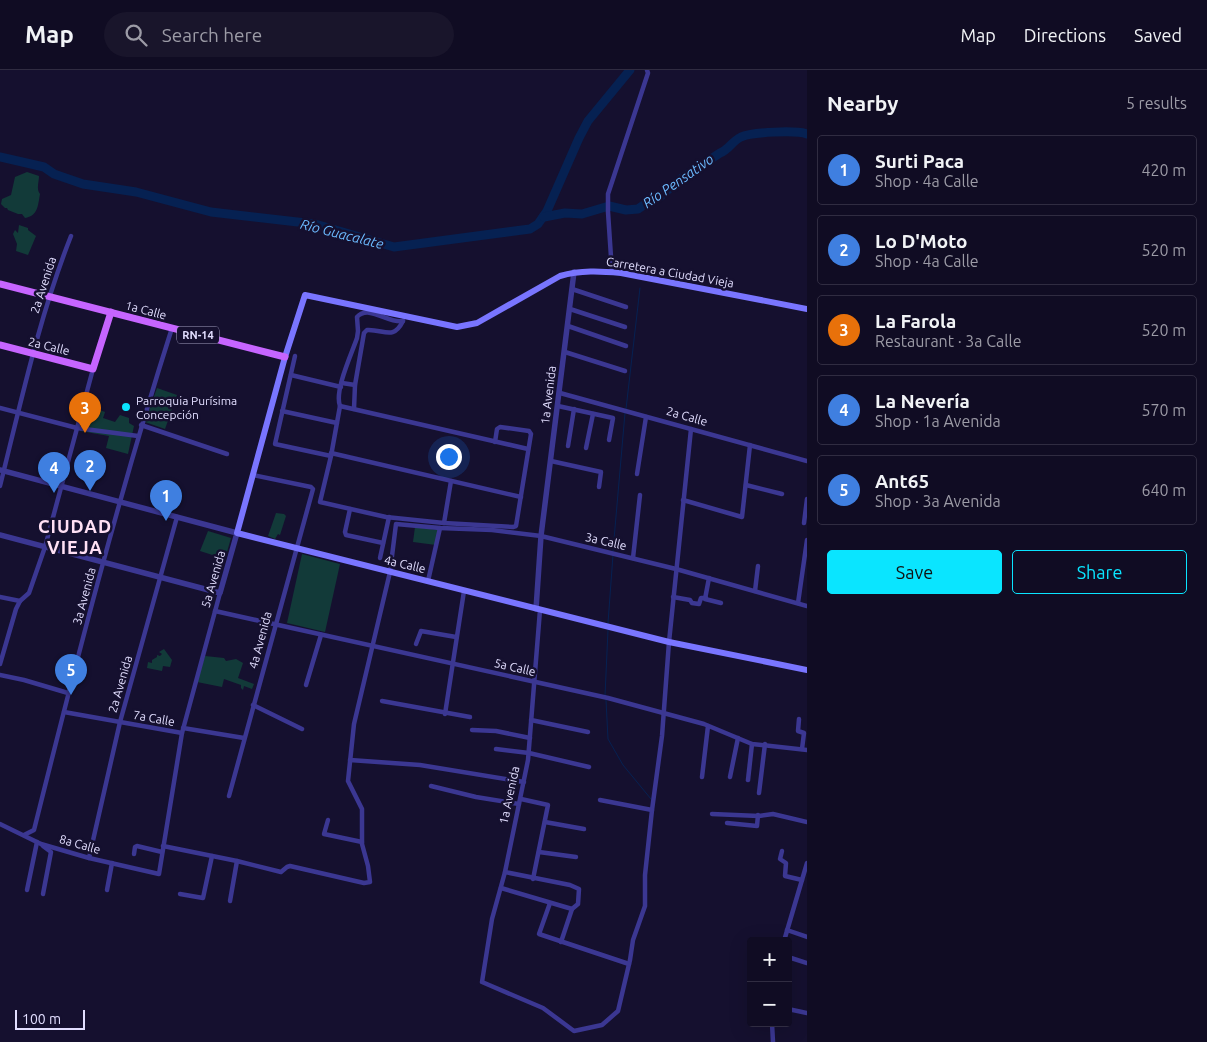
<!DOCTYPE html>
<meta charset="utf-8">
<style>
:root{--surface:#100c23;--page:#19152b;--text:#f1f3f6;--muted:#9c9ba6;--line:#302c41;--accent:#0ae5ff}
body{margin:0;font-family:Ubuntu,sans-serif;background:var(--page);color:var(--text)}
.controls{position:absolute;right:15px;bottom:15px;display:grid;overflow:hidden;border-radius:5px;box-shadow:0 5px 20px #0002}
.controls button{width:45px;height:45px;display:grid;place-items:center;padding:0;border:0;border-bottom:1px solid var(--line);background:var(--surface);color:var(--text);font:25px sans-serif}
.scale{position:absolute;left:15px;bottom:12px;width:70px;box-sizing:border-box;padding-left:5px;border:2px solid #e2deff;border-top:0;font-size:14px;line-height:18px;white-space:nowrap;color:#e2deff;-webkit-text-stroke:4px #15102f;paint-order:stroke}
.you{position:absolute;left:448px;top:386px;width:18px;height:18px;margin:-12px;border:4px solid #fff;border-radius:50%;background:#1a73e8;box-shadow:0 0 0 8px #1a73e833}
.badge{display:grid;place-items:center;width:32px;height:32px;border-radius:50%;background:var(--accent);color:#fff;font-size:16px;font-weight:700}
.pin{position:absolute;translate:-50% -41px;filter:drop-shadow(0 1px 2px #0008)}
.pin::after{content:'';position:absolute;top:26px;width:18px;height:15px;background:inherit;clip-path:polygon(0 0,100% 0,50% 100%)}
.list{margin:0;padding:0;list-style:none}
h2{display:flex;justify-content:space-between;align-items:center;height:65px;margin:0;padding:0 20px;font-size:21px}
h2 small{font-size:16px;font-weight:400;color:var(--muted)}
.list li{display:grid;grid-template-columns:32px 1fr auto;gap:15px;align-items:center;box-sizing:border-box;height:70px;margin:0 10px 10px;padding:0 10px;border:1px solid var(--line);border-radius:5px}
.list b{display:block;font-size:19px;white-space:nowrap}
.list p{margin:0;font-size:16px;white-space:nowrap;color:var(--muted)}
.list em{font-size:16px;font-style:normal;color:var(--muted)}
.actions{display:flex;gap:10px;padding:15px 20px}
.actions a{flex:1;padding:11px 0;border:1px solid var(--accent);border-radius:5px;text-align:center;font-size:18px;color:var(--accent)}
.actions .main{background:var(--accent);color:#111}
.icon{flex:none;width:28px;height:28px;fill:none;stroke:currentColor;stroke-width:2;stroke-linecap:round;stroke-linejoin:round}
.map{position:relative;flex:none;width:807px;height:972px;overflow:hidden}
header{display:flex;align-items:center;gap:30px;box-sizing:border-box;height:70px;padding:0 25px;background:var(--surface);border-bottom:1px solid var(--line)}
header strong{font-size:24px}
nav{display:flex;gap:28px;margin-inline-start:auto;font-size:18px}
.search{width:350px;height:45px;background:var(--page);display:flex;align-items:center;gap:12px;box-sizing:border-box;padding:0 18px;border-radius:28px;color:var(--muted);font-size:19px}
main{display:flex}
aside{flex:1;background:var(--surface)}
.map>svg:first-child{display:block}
.green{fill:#123a39}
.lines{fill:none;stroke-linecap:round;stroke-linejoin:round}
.stream{stroke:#062152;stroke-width:1}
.river{stroke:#062152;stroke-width:9}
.minor{stroke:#3b3792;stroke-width:4.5}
.tertiary{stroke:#3b3792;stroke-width:5.5}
.secondary{stroke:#7975ff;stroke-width:6}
.primary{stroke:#c665ff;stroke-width:7}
.poi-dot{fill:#0ae5ff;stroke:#15102f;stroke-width:2}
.labels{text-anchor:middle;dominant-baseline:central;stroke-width:5;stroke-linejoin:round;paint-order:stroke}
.shield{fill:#15102f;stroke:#a4a0c1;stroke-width:1}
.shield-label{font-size:11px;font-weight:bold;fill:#e2deff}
.street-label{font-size:12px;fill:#e2deff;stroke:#15102f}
.poi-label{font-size:12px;fill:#e2deff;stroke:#15102f;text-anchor:start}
.water-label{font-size:14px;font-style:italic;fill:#6cbaff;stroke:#15102f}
.district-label{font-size:18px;font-weight:bold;letter-spacing:1px;fill:#ffe0f4;stroke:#15102f}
</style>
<header>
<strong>Map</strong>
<div class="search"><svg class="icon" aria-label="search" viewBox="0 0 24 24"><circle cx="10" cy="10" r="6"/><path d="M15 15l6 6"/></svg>Search here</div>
<nav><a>Map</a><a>Directions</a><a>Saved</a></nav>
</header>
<main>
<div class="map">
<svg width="807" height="972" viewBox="0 0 807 972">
<rect width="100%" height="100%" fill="#15102f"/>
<g class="green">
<path d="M27,102L39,106C39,112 36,119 40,124C38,135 38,146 25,148L22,144H18L8,140L7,138H5L1,134L2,129L11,125L15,107Z"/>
<path d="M19,155L28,158V160L36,166L28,185L16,181L17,174L13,164L15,160L18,163Z"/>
<path d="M157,318L177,325L165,359L145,352Z"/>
<path d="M89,326L99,330L97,336L101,337L100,340L105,342L103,348L115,352L120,345L129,348V353L134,356L128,384L106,378L109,366L80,361Z"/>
<path d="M276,443L284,444L286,446L280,465L278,464L275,469L268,466Z"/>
<path d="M415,457L438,460L436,475L413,472Z"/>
<path d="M208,461L231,468L225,489L200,481Z"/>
<path d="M302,484L340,494L325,562L287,553Z"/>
<path d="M164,579L172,590L170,597L163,596L162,601L147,598L148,592L152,593V590L157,587V585L160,586L162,584L159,582Z"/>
<path d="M205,586L224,588L226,591L236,589L243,593L238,608L254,614L252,619L244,616L243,620L241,618V615L224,609L222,617L197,612Z"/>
</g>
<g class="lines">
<g class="stream">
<path d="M626,339L640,218"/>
<path d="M613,481L625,343"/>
<path d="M608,553L613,485"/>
<path d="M605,626L608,560"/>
<path d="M606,630L608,669L623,695L651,729"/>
</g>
<g class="river">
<path d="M0,87L44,97L54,104L83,114L136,122L211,142L315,154L394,177L530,159L538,154L547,141L579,68L588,51L630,0"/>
<path d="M544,147L565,143L582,144L609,136L626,140L638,139L651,130L661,126L679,110L720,83C729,80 732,71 741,67C751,62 797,60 807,64"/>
</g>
<g class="minor">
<path d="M612,202L608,142V124L648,3L647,0"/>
<path d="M572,219L626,237"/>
<path d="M570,239L625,257"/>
<path d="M403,251C388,254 369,234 357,247L358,261L357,268C352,283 334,321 340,336L331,386L320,432L386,447L444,453L513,457L516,456L531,364L529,361L500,357L497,359L495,372"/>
<path d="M568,256L626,276"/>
<path d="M565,282L625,301"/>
<path d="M295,286L275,374L331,386"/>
<path d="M291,305L341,317"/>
<path d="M342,313L355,315"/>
<path d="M560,323L807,391"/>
<path d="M340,336L528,379"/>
<path d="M558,336L613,348L609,370"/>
<path d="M0,338L77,358L138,366"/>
<path d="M354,339L355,315L364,263L367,260C384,259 393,271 403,251"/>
<path d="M282,341L337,353"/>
<path d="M141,355L227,384"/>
<path d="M568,376L574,339"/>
<path d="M586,378L593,344"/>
<path d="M331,383L521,427"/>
<path d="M551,391L601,402L599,417"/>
<path d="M637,404L646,347"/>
<path d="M746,415L782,424"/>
<path d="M0,416C21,332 39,247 71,166"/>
<path d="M683,430L742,447L750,375"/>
<path d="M350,439L345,462L346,465L383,473"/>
<path d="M444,453L451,411"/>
<path d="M804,453L807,429"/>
<path d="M380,488L389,447"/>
<path d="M633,488L640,425"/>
<path d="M709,508L705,529L721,533"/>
<path d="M428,511L440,458"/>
<path d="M755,521L758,496"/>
<path d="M0,527L20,531"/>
<path d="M673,527L690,530L692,533L699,534L701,528H706"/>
<path d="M798,533L807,470"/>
<path d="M540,540L528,690L505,802L492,849L482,912L543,938L574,961L602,955L618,941L630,890L633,870L645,836V805L652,740L662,666L669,572L691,359"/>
<path d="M215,541L608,628L704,654L752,674L807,680"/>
<path d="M416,574L421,561L456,567"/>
<path d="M0,594L16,539L20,531L29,523L45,477L93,299"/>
<path d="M0,605L24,610L68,623"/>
<path d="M306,615L321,565"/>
<path d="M382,631L470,647"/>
<path d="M253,635L302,659"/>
<path d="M64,642L182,663"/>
<path d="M445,644L464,521"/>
<path d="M799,649L798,661L804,663L802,679"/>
<path d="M531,650L588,662"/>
<path d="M183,658L244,668"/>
<path d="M472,660L496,661L530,668"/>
<path d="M496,679L529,683L589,697"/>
<path d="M350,690L420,695L524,712"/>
<path d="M702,707L708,656"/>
<path d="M730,707L738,668"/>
<path d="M748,710L752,674"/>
<path d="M431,716L476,727L519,734"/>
<path d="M759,723L765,674"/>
<path d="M229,726L313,419L311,417L253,405"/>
<path d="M521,729L548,735L533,809"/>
<path d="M600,730L652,740"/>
<path d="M712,744L759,746L773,744L807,752"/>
<path d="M328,750L324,764L362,772"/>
<path d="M545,752L584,759"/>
<path d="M727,753L757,756L758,745"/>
<path d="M0,754L41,774L89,788L159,804L182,663L220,523"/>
<path d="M24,765L34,760C76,592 119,424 172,258"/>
<path d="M43,776L51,782L43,824"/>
<path d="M163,776L237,791L281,802L287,797L290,796L364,813L370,812L368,796L362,774V739L348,711L354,654L390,502L396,454L440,458L492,460L541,466L676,499L807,536"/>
<path d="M782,781L780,789L786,793L785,806L802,810"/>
<path d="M539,782L576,787"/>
<path d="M134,784L135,777L137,776L162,782"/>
<path d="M89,788L120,652L177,447"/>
<path d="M505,802L570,815L579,819L578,834L572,839L561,872"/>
<path d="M501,818L572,839"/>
<path d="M27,820L37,772"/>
<path d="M107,820L112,793"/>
<path d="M180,824L203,828L212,786"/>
<path d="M230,831L237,791"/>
<path d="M550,833L539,864L629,894"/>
<path d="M787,860L807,867"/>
<path d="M784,871L807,793"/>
<path d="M788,887L807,893"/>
<path d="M788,939L807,943"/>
<path d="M772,953L773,972"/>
</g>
<g class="tertiary">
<path d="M0,400L237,463L220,523L0,465"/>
<path d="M536,539L541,466L574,202"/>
</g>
<path class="secondary" d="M807,239L621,203C600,201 581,200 560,206L477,253L457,257L305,225L285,287L237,463L669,572L807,600"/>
<g class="primary">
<path d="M0,214L285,287"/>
<path d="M0,275L93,299L111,242"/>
</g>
</g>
<circle class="poi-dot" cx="126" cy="337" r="5"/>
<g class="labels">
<rect class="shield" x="177" y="256.5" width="42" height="17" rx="4"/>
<g class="shield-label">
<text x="198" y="265">RN-14</text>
</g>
<g class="street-label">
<text transform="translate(670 202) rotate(10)">Carretera a Ciudad Vieja</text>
<text transform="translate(43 215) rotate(-72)">2a Avenida</text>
<text transform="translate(146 240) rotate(15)">1a Calle</text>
<text transform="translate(49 276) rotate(14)">2a Calle</text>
<text transform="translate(548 325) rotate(-83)">1a Avenida</text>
<text transform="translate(687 346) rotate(16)">2a Calle</text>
<text transform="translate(606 471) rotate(13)">3a Calle</text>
<text transform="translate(405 494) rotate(13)">4a Calle</text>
<text transform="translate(213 509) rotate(-74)">5a Avenida</text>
<text transform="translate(84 526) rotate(-75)">3a Avenida</text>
<text transform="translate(260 570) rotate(-75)">4a Avenida</text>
<text transform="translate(515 597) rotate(13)">5a Calle</text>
<text transform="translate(120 614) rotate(-74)">2a Avenida</text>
<text transform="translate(154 648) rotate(10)">7a Calle</text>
<text transform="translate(509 725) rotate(-78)">1a Avenida</text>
<text transform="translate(80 774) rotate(16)">8a Calle</text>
</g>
<g class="poi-label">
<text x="136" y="330">Parroquia Purísima<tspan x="136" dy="14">Concepción</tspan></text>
</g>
<g class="water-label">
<text transform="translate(678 111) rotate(-35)">Río Pensativo</text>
<text transform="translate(342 164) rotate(14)">Río Guacalate</text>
</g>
<g class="district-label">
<text x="75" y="456">CIUDAD<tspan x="75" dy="21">VIEJA</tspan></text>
</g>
</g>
</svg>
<div class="controls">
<button>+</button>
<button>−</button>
</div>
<div class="scale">100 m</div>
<div class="you"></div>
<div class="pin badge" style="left:166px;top:451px;background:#3f7fe0">1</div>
<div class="pin badge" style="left:90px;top:421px;background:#3f7fe0">2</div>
<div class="pin badge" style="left:85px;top:363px;background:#e8710a">3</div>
<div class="pin badge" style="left:54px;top:423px;background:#3f7fe0">4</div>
<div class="pin badge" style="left:71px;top:625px;background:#3f7fe0">5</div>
</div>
<aside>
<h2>Nearby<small>5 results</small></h2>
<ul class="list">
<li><span class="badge" style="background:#3f7fe0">1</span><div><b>Surti Paca</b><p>Shop · 4a Calle</p></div><em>420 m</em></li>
<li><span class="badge" style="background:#3f7fe0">2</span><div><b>Lo D'Moto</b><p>Shop · 4a Calle</p></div><em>520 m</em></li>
<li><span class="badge" style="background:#e8710a">3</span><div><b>La Farola</b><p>Restaurant · 3a Calle</p></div><em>520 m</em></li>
<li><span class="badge" style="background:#3f7fe0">4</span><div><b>La Nevería</b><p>Shop · 1a Avenida</p></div><em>570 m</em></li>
<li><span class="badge" style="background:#3f7fe0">5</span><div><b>Ant65</b><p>Shop · 3a Avenida</p></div><em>640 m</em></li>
</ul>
<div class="actions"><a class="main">Save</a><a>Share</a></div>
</aside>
</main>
